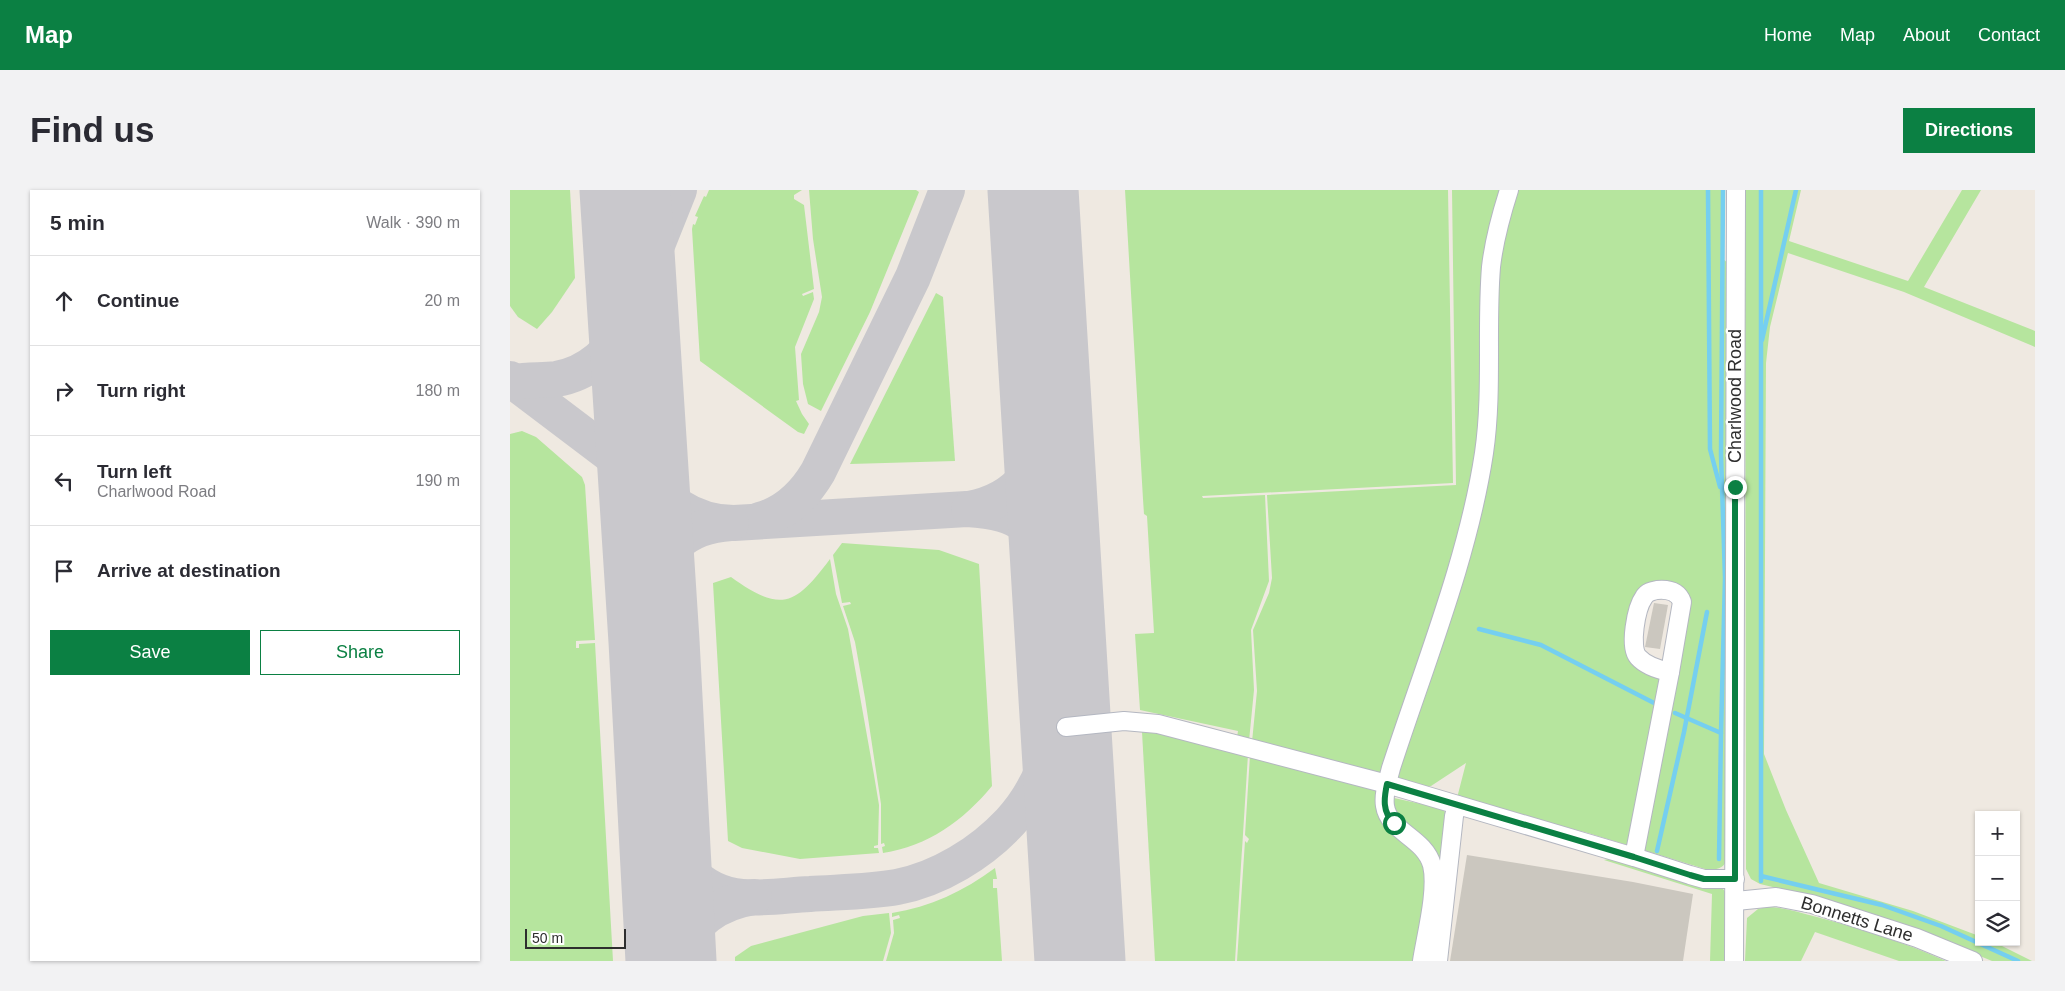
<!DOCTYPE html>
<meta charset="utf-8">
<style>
:root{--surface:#fff;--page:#f2f2f3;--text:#2b2b33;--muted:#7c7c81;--line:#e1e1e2;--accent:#0b8043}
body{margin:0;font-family:Arial,sans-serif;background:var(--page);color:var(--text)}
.controls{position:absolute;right:15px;bottom:15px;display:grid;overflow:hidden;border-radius:0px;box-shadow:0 1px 4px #0004}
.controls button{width:45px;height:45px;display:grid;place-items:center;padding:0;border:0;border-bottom:1px solid var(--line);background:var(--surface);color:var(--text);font:25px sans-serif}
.scale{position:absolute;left:15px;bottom:12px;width:101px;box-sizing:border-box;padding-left:5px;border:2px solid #2e2e2e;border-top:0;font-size:14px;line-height:18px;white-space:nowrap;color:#2e2e2e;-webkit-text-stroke:4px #fff;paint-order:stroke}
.stop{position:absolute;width:15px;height:15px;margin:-11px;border:4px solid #0b8043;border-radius:50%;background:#fff}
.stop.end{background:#0b8043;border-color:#fff;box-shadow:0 1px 5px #0008}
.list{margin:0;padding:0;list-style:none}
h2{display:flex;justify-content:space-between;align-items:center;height:65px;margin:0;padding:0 20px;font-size:21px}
h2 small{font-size:16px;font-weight:400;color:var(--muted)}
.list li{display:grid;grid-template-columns:32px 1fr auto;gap:15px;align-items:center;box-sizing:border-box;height:90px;padding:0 20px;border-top:1px solid var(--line)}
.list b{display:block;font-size:19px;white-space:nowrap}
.list p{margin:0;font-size:16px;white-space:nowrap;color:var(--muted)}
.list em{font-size:16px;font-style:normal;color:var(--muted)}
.actions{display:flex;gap:10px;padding:15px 20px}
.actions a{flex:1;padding:11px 0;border:1px solid var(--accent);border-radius:0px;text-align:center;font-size:18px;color:var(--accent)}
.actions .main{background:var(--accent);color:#fff}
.icon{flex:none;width:28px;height:28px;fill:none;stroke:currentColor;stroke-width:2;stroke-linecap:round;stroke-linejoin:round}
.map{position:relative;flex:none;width:1525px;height:771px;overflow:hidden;border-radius:0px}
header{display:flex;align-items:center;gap:30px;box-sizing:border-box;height:70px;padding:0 25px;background:var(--accent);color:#fff}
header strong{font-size:24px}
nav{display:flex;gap:28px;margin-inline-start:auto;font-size:18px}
.intro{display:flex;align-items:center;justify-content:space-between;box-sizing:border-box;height:120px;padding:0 30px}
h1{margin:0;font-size:35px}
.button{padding:12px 22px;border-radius:0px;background:var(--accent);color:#fff;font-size:18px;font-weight:700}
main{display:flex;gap:30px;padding:0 30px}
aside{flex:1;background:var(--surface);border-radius:0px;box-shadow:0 1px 4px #0004}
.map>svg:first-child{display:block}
.green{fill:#b6e59e;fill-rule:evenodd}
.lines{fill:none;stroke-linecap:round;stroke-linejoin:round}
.stream{stroke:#75cff0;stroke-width:4.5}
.taxiway{stroke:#c9c8cc;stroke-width:36}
.runway{stroke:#c9c8cc;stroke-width:91}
.building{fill:#cbc7bf}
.minor-casing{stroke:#b4b7c1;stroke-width:20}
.minor{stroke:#fff;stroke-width:18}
.route{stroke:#0b8043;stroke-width:6}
.labels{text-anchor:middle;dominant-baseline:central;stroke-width:4.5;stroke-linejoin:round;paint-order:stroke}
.street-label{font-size:18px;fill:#2e2e2e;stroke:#fff}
</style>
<header>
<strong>Map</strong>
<nav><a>Home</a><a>Map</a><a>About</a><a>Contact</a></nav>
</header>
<div class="intro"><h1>Find us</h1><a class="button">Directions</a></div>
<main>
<aside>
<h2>5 min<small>Walk · 390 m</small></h2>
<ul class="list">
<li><svg class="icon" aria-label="ahead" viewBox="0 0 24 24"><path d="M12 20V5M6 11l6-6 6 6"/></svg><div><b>Continue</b></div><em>20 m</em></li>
<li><svg class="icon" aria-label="right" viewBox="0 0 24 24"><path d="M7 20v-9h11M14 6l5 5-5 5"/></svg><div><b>Turn right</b></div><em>180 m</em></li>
<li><svg class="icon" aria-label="left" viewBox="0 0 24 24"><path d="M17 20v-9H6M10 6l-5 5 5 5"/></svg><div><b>Turn left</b><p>Charlwood Road</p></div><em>190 m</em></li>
<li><svg class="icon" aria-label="arrive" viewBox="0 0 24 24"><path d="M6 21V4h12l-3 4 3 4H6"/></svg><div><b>Arrive at destination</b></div></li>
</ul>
<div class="actions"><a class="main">Save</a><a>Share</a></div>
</aside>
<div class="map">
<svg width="1525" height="771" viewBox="0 0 1525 771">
<rect width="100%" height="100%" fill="#efe9e1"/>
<g class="green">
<path d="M0,0H60L65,88L42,122L27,139L8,127L0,116Z"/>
<path d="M199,0H292L284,5V9L294,15L304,99L292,104L293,106L303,102L304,109L285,157L289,210L286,211L292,224L299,234L294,244L288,242L190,171L182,39L183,34L185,35L188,27L185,26L194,6L196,7Z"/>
<path d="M299,0H406L409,2L360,122L311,221L298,214L293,194L291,164L309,122L312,107L303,49Z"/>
<path d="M615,0H938L943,293L692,306L693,308L755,305L759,391L741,440L744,500L739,551L727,547L728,541L630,520L625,444L644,443L637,326L634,324L633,309Z"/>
<path d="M942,0H994L964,299L874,586L742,552L747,501L743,440L759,403L762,388L757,305L946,295Z"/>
<path d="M1002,0H1213V69L1219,74L1217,671C1211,680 1205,680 1195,679L1078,643L947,608L956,573L921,596H912L885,589L961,342L984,89ZM1140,397L1179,416L1149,482L1125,469Z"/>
<path d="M1235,0H1291L1279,51L1398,91L1452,0H1471L1414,97L1525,141V157L1394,102L1278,63L1260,137L1256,173L1254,564L1276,620L1309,693L1403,721L1469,746V752H1484L1522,771H1482L1422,746L1348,720L1293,704L1250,694L1241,689L1236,679Z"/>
<path d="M426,103L433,107L445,271L340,274Z"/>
<path d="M12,241L26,247L72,287L75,295L85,450L66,451V458H69V454L85,453L103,771H0V244Z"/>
<path d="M332,353L429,360L469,374L482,596C453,631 418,656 373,663L372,657L375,656L374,653L371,654V614L355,508L345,452L333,416L341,414L340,412L332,413L323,365Z"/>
<path d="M320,369L326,404L338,439L364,585L369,615L368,655L364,656V658H368L369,663L290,669L232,658L218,651L203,393L221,387C271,423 285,416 320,369Z"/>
<path d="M632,542L672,546L738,564L725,771H645Z"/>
<path d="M740,565L871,599L918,677L908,771H727L735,651L737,653L739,649L735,645Z"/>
<path d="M884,608L934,619L936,627L933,684L927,687L884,622Z"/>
<path d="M1103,668L1213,699L1217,704L1219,771H1200L1202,704L1094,670Z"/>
<path d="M485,678L487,689H483V698H487L492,771H376L384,743L383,730L390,728L389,725L382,727V723C420,717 454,701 485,678Z"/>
<path d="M1257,717C1274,717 1290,723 1307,727C1351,739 1394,752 1436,771H1389L1305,742L1291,771H1235L1237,728L1248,719Z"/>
<path d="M379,723L381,743L373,771H225V767L241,756L353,726Z"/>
</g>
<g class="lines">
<g class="stream">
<path d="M1198,0L1200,259L1210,297"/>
<path d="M1252,150L1286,0"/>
<path d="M969,439L1031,455L1146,514"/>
<path d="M1165,523L1211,543L1215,388L1211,265L1213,0"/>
<path d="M1147,661L1174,542L1197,422"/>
<path d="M1209,669L1211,543"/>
<path d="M1251,686V0"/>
<path d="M1251,691V686L1372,715L1431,736L1508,771"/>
</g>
<g class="taxiway">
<path d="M0,189L168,316C185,327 203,333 224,333L457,319C516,323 522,337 547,386"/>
<path d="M0,193C15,189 31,191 46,189C78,184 103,161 116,133L169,0"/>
<path d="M459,319C509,310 532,276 537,228"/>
<path d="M250,330C276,323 295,304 308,282L403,87L437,0"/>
<path d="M140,410C148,363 172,336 221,333"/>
<path d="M153,628C161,669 189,703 232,707C255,709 278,705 300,704C329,702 359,702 387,697C429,689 471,663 500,632C536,593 545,548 553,498"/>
<path d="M167,771C178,734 206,713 244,707"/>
</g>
<g class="runway">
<path d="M115,0L144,451L161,771"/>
<path d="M523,0L570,771"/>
</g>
</g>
<g class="building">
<path d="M1144,413L1158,415L1150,459L1135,457Z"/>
<path d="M957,665L1123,692L1183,704L1173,771H940Z"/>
</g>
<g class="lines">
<defs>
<g id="minor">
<path d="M1147,400C1158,399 1168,401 1172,412L1160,482C1150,480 1136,476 1128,467C1119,457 1126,418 1134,407C1137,402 1142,401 1147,400Z"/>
<path d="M556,537L614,531L648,534L877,594L1124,667L1180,685L1194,689H1225"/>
<path d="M1124,667L1160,482"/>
<path d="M1226,711L1266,707L1302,714L1407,748L1463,771"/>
<path d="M912,771C916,745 928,700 922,675C914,647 879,642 875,616C873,604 878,590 881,578C914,476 958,369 974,263C983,201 976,139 981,77C984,51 991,25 999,0"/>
<path d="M928,771L944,626L947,615"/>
<path d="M1224,771L1226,0"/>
</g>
</defs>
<use href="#minor" class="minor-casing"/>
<use href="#minor" class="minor"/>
</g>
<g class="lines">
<path class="route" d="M884,633C872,622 874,608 877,594L1124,667L1180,685L1194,689H1225V297"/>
</g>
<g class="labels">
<g class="street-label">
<text transform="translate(1225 206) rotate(-90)">Charlwood Road</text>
<text transform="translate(1347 729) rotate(17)">Bonnetts Lane</text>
</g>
</g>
</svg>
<div class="controls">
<button>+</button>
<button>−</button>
<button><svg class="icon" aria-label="layers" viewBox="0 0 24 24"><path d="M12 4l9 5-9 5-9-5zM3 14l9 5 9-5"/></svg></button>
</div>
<div class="scale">50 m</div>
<div class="stop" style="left:884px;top:633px"></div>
<div class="stop end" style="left:1225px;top:297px"></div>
</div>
</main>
